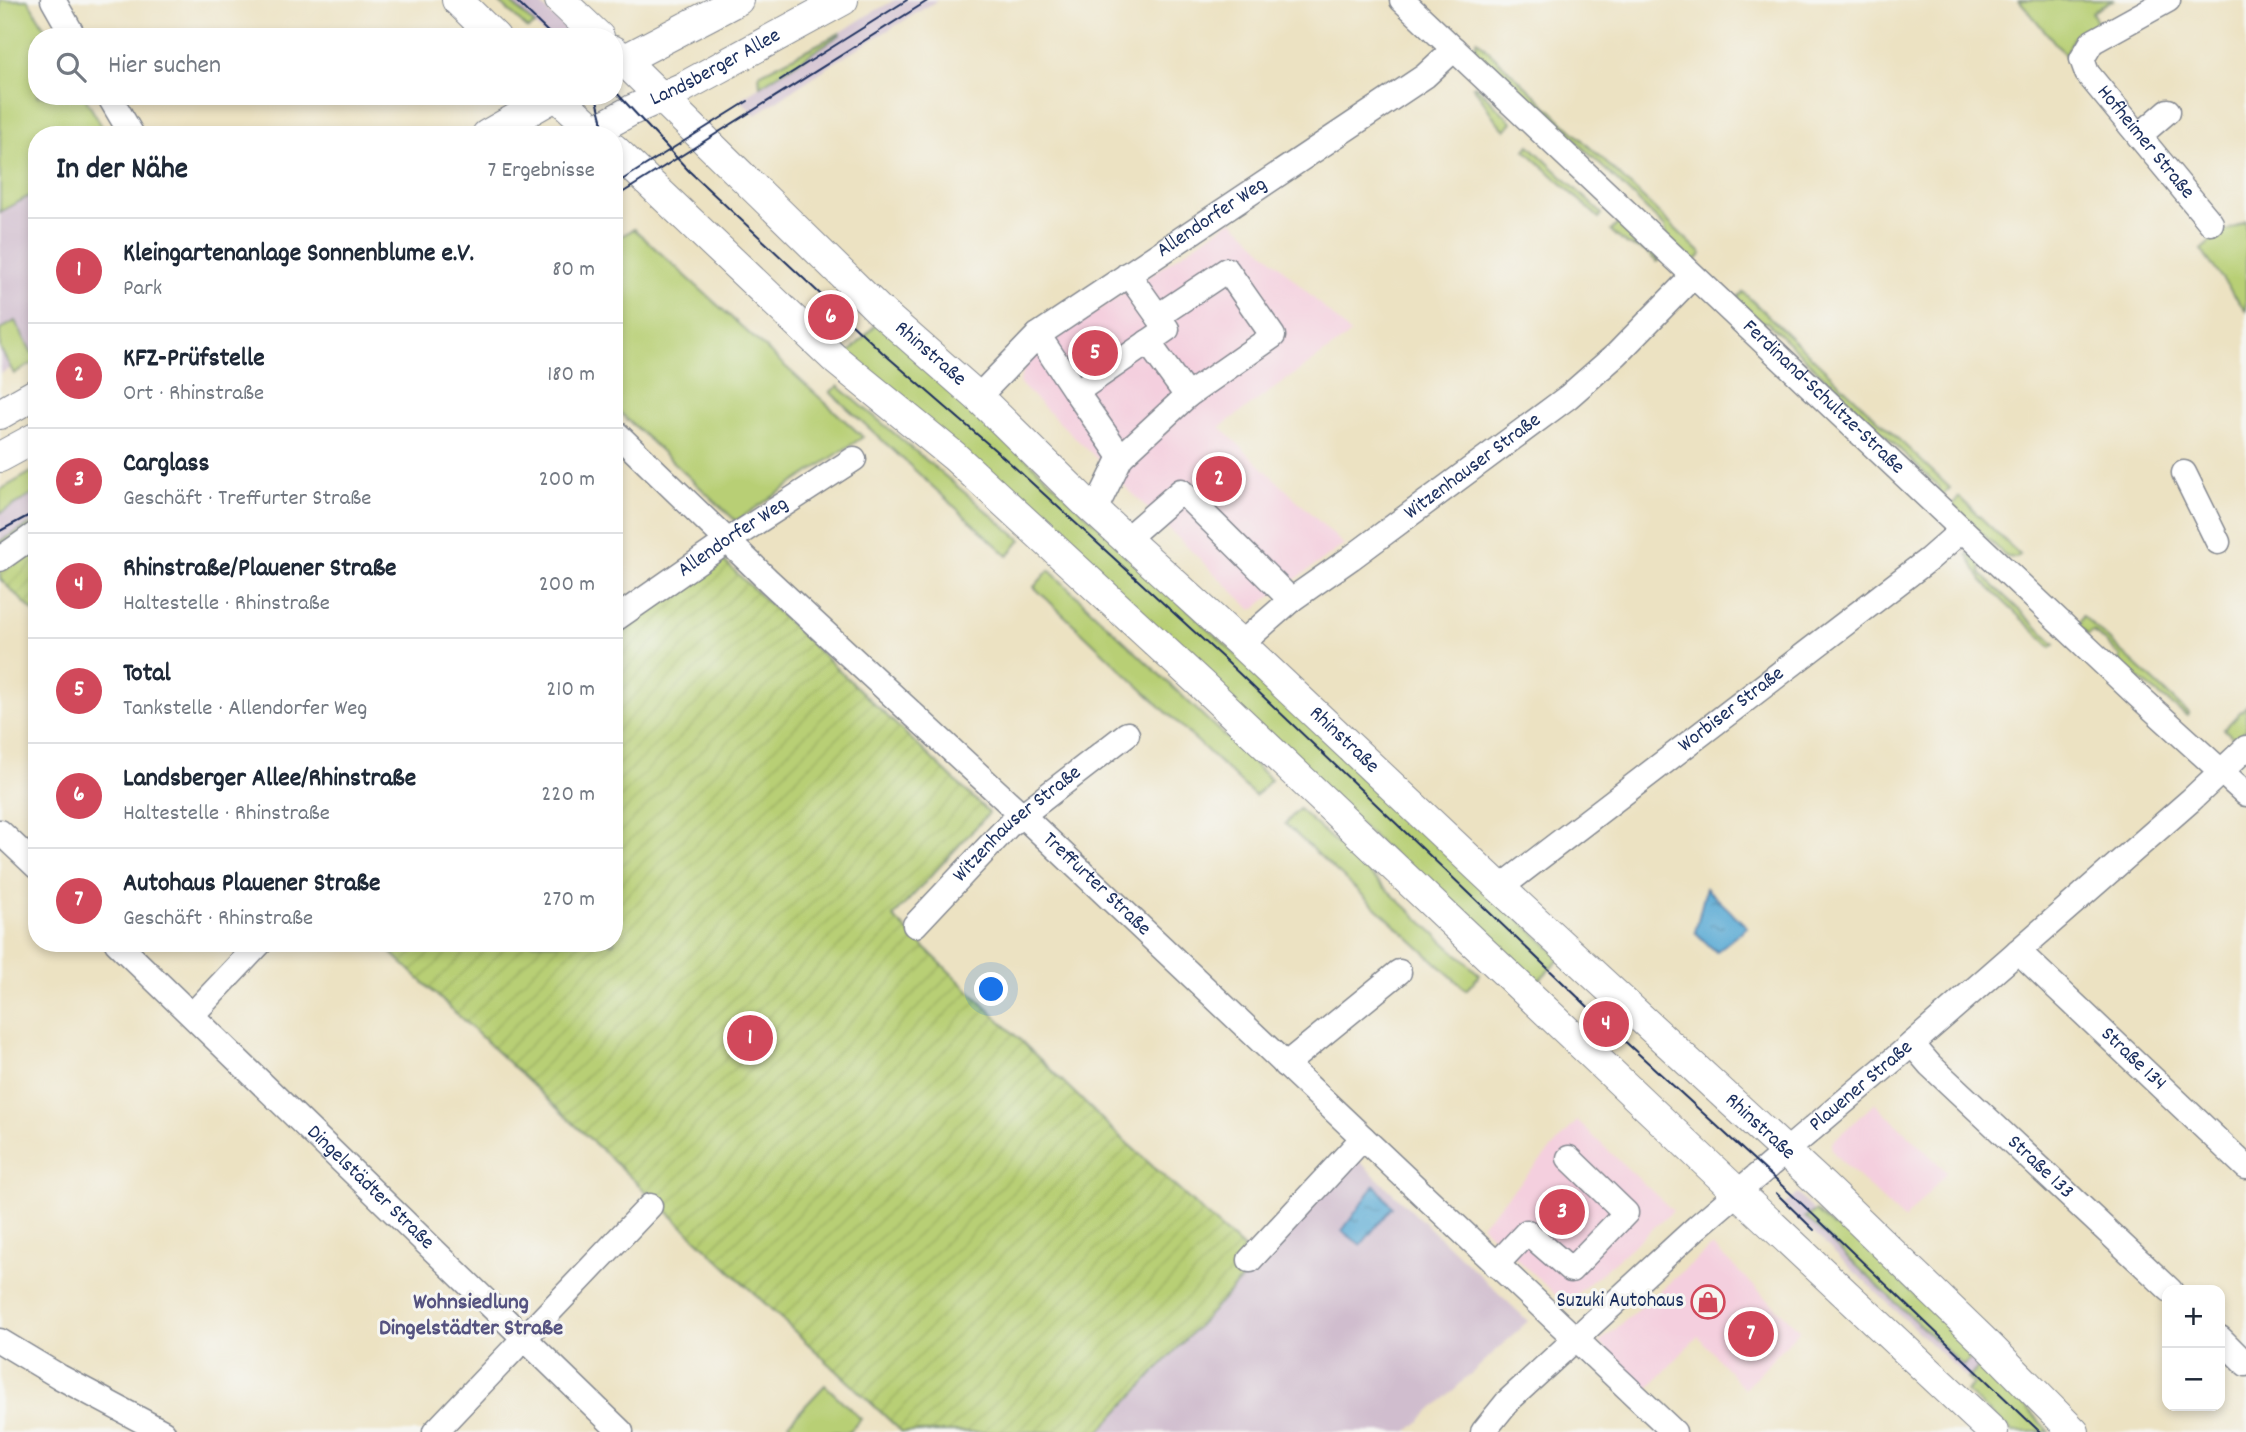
<!DOCTYPE html>
<html lang="de">
<meta charset="utf-8">
<style>
:root{--surface:#fff;--page:#f6f6f7;--text:#1f2937;--muted:#747a83;--line:#e0e1e3;--accent:#d1495b}
body{margin:0;font-family:Dekko,sans-serif;background:var(--page);color:var(--text)}
.controls{position:absolute;right:21px;bottom:21px;display:grid;overflow:hidden;border-radius:14px;box-shadow:0 4px 10px #0003}
.controls button{width:63px;height:63px;display:grid;place-items:center;padding:0;border:0;border-bottom:2px solid var(--line);background:var(--surface);color:var(--text);font:35px sans-serif}
.you{position:absolute;left:992px;top:990px;width:24px;height:24px;margin:-18px;border:5px solid #fff;border-radius:50%;background:#1a73e8;box-shadow:0 0 0 10px #1a73e833}
.badge{display:grid;place-items:center;width:46px;height:46px;border-radius:50%;background:var(--accent);color:#fff;font-size:23px;font-weight:700}
.pin{position:absolute;translate:-50% -50%;border:4px solid #fff;box-shadow:0 2px 7px #0006}
.list{margin:0;padding:0;list-style:none}
h2{display:flex;justify-content:space-between;align-items:center;height:91px;margin:0;padding:0 28px;font-size:30px}
h2 small{font-size:23px;font-weight:400;color:var(--muted)}
.list li{display:grid;grid-template-columns:46px 1fr auto;gap:21px;align-items:center;box-sizing:border-box;height:105px;padding:0 28px;border-top:2px solid var(--line)}
.list b{display:block;font-size:26px;white-space:nowrap}
.list p{margin:0;font-size:23px;white-space:nowrap;color:var(--muted)}
.list em{font-size:23px;font-style:normal;color:var(--muted)}
.icon{flex:none;width:38px;height:38px;fill:none;stroke:currentColor;stroke-width:2;stroke-linecap:round;stroke-linejoin:round}
.map{position:relative;flex:none;width:2246px;height:1432px;overflow:hidden}
.search{position:absolute;background:var(--surface);box-shadow:0 4px 10px #0003;left:28px;top:28px;width:595px;height:77px;display:flex;align-items:center;gap:18px;box-sizing:border-box;padding:0 24px;border-radius:28px;color:var(--muted);font-size:26px}
.panel{position:absolute;background:var(--surface);box-shadow:0 4px 10px #0003;left:28px;top:126px;width:595px;height:826px;border-radius:28px}
.map>svg:first-child{display:block}
.built{fill:#f4cfde}
.industrial{fill:#d0bdce}
.green{fill:#b8cf74;stroke:#6a7f69;stroke-width:2}
.garden{fill:url(#garden-furrows);stroke:#6a7f69;stroke-width:2}
.water{fill:url(#water-ripples);stroke:#3a6c99;stroke-width:2}
.lines{fill:none;stroke-linecap:round;stroke-linejoin:round}
.minor-casing{stroke:#848890;stroke-width:27}
.major-casing{stroke:#848890;stroke-width:32}
.minor{stroke:#fff;stroke-width:24}
.major{stroke:#fff;stroke-width:30}
.tram{stroke:#1b2f5e;stroke-width:2}
.labels{text-anchor:middle;dominant-baseline:central;stroke-width:6;stroke-linejoin:round;paint-order:stroke}
.street-label{font-size:21px;fill:#1b2f5e;stroke:#f6f6f2}
.poi-label{font-size:21px;fill:#1b2f5e;stroke:#f6f6f2;text-anchor:end}
.neighbourhood-label{font-size:23px;font-weight:bold;fill:#555380;stroke:#f6f6f2}
</style>
<div class="map">
<svg width="2246" height="1432" viewBox="0 0 2246 1432">
<defs>
<pattern id="garden-furrows" width="10" height="10" patternUnits="userSpaceOnUse" patternTransform="scale(1.75)"><rect width="10" height="10" fill="#b8cf74"/><path d="M-1 1l2-2M0 10L10 0M9 11l2-2" fill="none" stroke="#9eb267"/></pattern>
<pattern id="water-ripples" width="26" height="14" patternUnits="userSpaceOnUse" patternTransform="scale(1.75)"><rect width="26" height="14" fill="#5aaad4"/><path d="M2 4q2-2 4 0t4 0M15 11q2-2 4 0t4 0" fill="none" stroke="#4a8baf"/></pattern>
</defs>
<rect width="100%" height="100%" fill="#f6f6f2"/>
<filter id="ink" filterUnits="userSpaceOnUse"><feTurbulence type="fractalNoise" baseFrequency=".0143" numOctaves="2"/><feDisplacementMap in="SourceGraphic" scale="14" xChannelSelector="R" yChannelSelector="G"/><feConvolveMatrix kernelMatrix="1 2 1 2 8 2 1 2 1" color-interpolation-filters="sRGB"/></filter>
<filter id="wash" filterUnits="userSpaceOnUse"><feTurbulence type="fractalNoise" baseFrequency=".00686" numOctaves="4" result="noise"/><feDisplacementMap in="SourceGraphic" scale="28" xChannelSelector="R" yChannelSelector="G"/><feGaussianBlur stdDeviation="1.57" result="paint"/><feColorMatrix in="noise" values="0 0 0 0 0 0 0 0 0 0 0 0 0 0 0 0 0 1.4 0 .05"/><feComposite in="paint" operator="in"/></filter>
<g filter="url(#wash)">
<rect width="100%" height="100%" fill="#ece2c2"/>
<g class="built">
<path d="M1232,220L1351,334L1220,427L1344,545L1252,610L1019,383L1025,365L1034,353Z"/>
<path d="M1875,1103L1947,1172L1904,1220L1835,1155L1831,1146L1833,1141Z"/>
<path d="M1577,1121L1673,1211L1565,1304L1481,1225Z"/>
<path d="M1712,1246L1800,1330L1744,1389L1698,1336L1648,1389L1599,1343Z"/>
</g>
<g class="industrial">
<path d="M509,0H536L565,28L573,23L586,37H547Z"/>
<path d="M895,0H938L837,61L755,115L740,99L839,36L840,33L866,16Z"/>
<path d="M37,192V353L0,374V212Z"/>
<path d="M37,492V521L0,541V513Z"/>
<path d="M1356,1158L1528,1321L1408,1432H1099Z"/>
<path d="M1797,1194L1815,1212L1811,1216L1962,1366L1971,1357L1973,1359L1979,1366L1968,1379L1784,1205Z"/>
</g>
<g class="green">
<path d="M0,0H28L50,37H37V96H84L107,135H37V192L0,212Z"/>
<path d="M497,0H508L535,25L528,29Z"/>
<path d="M2019,0H2114L2092,12L2098,24L2073,38L2066,56Z"/>
<path d="M840,33V35L760,86L759,74Z"/>
<path d="M1477,40L1702,254L1693,263L1666,236L1665,227L1558,124L1547,123L1473,53Z"/>
<path d="M1476,86L1512,122L1505,130C1488,114 1487,103 1473,87Z"/>
<path d="M1529,145L1602,214L1599,218L1525,150Z"/>
<path d="M1620,221L1660,260L1657,262L1645,251L1626,244L1611,231Z"/>
<path d="M2246,221V311L2201,250L2217,236Z"/>
<path d="M634,229L863,437L736,521L614,407V240Z"/>
<path d="M1743,292L1950,488L1942,496L1939,494L1938,486L1767,322L1757,323L1735,300Z"/>
<path d="M15,321L32,353L37,351V361L14,374L0,348V330Z"/>
<path d="M879,321L1561,958L1534,985L848,354Z"/>
<path d="M838,386L1021,540L1008,556L830,392Z"/>
<path d="M37,469V492L0,513V490Z"/>
<path d="M1959,497L2020,555L2016,558L2007,557L1952,505Z"/>
<path d="M1969,553L1980,564L1981,574L2055,644L2051,647L1982,581L1967,555Z"/>
<path d="M1049,570L1271,780L1255,796L1034,587Z"/>
<path d="M2083,616L2189,714L2187,716L2118,663L2121,657L2093,631L2088,635L2078,625Z"/>
<path d="M2246,706V729L2235,739L2224,729Z"/>
<path d="M1299,809L1480,975L1466,990L1285,824Z"/>
<path d="M1816,1211L1833,1227L1838,1222L1977,1354L1973,1359L1971,1358L1963,1366L1805,1217Z"/>
<path d="M1984,1361L2049,1432H2012L1966,1392L1973,1384L1968,1379Z"/>
<path d="M825,1385L861,1419L849,1432H799L789,1423Z"/>
</g>
<g class="garden">
<path d="M37,521V615L0,579V541Z"/>
<path d="M724,561L989,813L893,917L1115,1132L1258,1262L1099,1432H902L381,943H614V636Z"/>
</g>
<g class="water">
<path d="M1706,888L1747,927L1716,952L1695,932Z"/>
<path d="M1375,1185L1392,1207L1361,1245L1342,1231Z"/>
</g>
</g>
<g filter="url(#ink)">
<g class="lines">
<defs>
<g id="minor">
<path d="M53,0L74,37"/>
<path id="s1" d="M1402,0L2134,692L2246,794"/>
<path id="s2" d="M2168,0L2092,42L2082,59L2087,73L2211,223"/>
<path d="M109,96L132,135"/>
<path d="M2139,136L2168,111"/>
<path d="M1038,335L1076,392L1167,329L1128,274"/>
<path d="M1148,342L1187,396"/>
<path d="M1076,392L1121,457"/>
<path id="s3" d="M978,397L1038,335L1425,76L1454,49"/>
<path id="s4" d="M614,431L769,581L1023,816L1674,1432"/>
<path d="M2184,473L2218,542"/>
<path d="M1095,510L1121,457L1187,396L1273,336L1227,270L1158,316"/>
<path d="M1126,539L1181,491L1291,600"/>
<path d="M0,559L37,533"/>
<path id="s5" d="M614,620L729,540L854,459"/>
<path id="s6" d="M1241,644L1291,600L1351,558L1568,397L1617,354L1693,276"/>
<path d="M0,832L37,867"/>
<path id="s7" d="M1500,888L1928,560L1962,530"/>
<path id="s8" d="M915,925L1008,826L1127,734"/>
<path id="s9" d="M117,943L621,1432"/>
<path id="s10" d="M2018,951L2246,1167"/>
<path d="M192,1015L260,943"/>
<path id="s11" d="M1912,1044L1930,1065L2170,1290"/>
<path d="M1285,1065L1399,972"/>
<path d="M1250,1260L1363,1138"/>
<path d="M1496,1265L1527,1232L1571,1270L1626,1213L1569,1158"/>
<path d="M2220,1338L2246,1364"/>
<path d="M0,1341L60,1377L163,1432"/>
<path d="M435,1432L650,1206"/>
<path id="s12" d="M1483,1432L1508,1401L1697,1227L1912,1044L2191,800L2246,748"/>
</g>
<g id="major">
<path d="M457,0L495,37"/>
<path d="M560,0L599,37"/>
<path id="s13" d="M614,51L880,311L978,397L1085,502L1241,644L1500,888L1823,1186L1990,1347L2074,1432"/>
<path d="M614,65L738,0"/>
<path d="M557,96L599,135"/>
<path d="M487,135L555,96"/>
<path id="s14" d="M587,135L632,110L682,88L843,0"/>
<path d="M614,149L835,359L954,456L1201,684L1738,1193L1993,1432"/>
<path d="M0,414L37,393"/>
<path d="M0,457L37,437"/>
</g>
</defs>
<use href="#minor" class="minor-casing"/>
<use href="#major" class="major-casing"/>
<use href="#minor" class="minor"/>
<use href="#major" class="major"/>
<g class="tram">
<path d="M515,0L553,37"/>
<path d="M780,80L907,0"/>
<path d="M614,90L689,171L882,352L1010,463L1224,659L1606,1024L1802,1204L2040,1432"/>
<path d="M596,96L602,119V135"/>
<path d="M614,185L748,101"/>
<path d="M614,198L929,0"/>
<path d="M0,531L37,511"/>
<path d="M1776,1193L1814,1230"/>
</g>
</g>
</g>
<defs>
<symbol id="shop-ring" viewBox="-11 -11 22 22"><circle r="9.5" fill="#f6f6f2" stroke="#d1495b" stroke-width="1.5"/><path d="M-5-2.5h2.3a2.7 3.5 0 0 1 5.4 0H5L5.5 6h-11ZM-1.5-2.5h3a1.5 2.3 0 0 0-3 0Z" fill="#d1495b"/></symbol>
</defs>
<g fill-rule="evenodd">
<use href="#shop-ring" x="1689" y="1283" width="38" height="38"/>
</g>
<g class="labels">
<g class="street-label">
<text stroke="none"><textPath href="#s14" startOffset="145">Landsberger Allee</textPath></text>
<text stroke="none"><textPath href="#s2" startOffset="212">Hofheimer Straße</textPath></text>
<text stroke="none"><textPath href="#s3" startOffset="296">Allendorfer Weg</textPath></text>
<text stroke="none"><textPath href="#s13" startOffset="438">Rhinstraße</textPath></text>
<text stroke="none"><textPath href="#s1" startOffset="579">Ferdinand-Schultze-Straße</textPath></text>
<text stroke="none"><textPath href="#s6" startOffset="292">Witzenhauser Straße</textPath></text>
<text stroke="none"><textPath href="#s5" startOffset="145">Allendorfer Weg</textPath></text>
<text stroke="none"><textPath href="#s7" startOffset="292">Worbiser Straße</textPath></text>
<text stroke="none"><textPath href="#s13" startOffset="1004">Rhinstraße</textPath></text>
<text stroke="none"><textPath href="#s8" startOffset="144">Witzenhauser Straße</textPath></text>
<text stroke="none"><textPath href="#s4" startOffset="662">Treffurter Straße</textPath></text>
<text stroke="none"><textPath href="#s10" startOffset="158">Straße 134</textPath></text>
<text stroke="none"><textPath href="#s12" startOffset="513">Plauener Straße</textPath></text>
<text stroke="none"><textPath href="#s13" startOffset="1572">Rhinstraße</textPath></text>
<text stroke="none"><textPath href="#s11" startOffset="178">Straße 133</textPath></text>
<text stroke="none"><textPath href="#s9" startOffset="352">Dingelstädter Straße</textPath></text>
</g>
<g class="poi-label">
<text x="1684" y="1302">Suzuki Autohaus</text>
</g>
<g class="neighbourhood-label">
<text x="471" y="1303">Wohnsiedlung<tspan x="471" dy="26">Dingelstädter Straße</tspan></text>
</g>
</g>
</svg>
<div class="controls">
<button>+</button>
<button>−</button>
</div>
<div class="you"></div>
<div class="pin badge" style="left:750px;top:1038px">1</div>
<div class="pin badge" style="left:1219px;top:479px">2</div>
<div class="pin badge" style="left:1562px;top:1212px">3</div>
<div class="pin badge" style="left:1606px;top:1024px">4</div>
<div class="pin badge" style="left:1095px;top:353px">5</div>
<div class="pin badge" style="left:831px;top:317px">6</div>
<div class="pin badge" style="left:1751px;top:1334px">7</div>
<div class="search"><svg class="icon" aria-label="search" viewBox="0 0 24 24"><circle cx="10" cy="10" r="6"/><path d="M15 15l6 6"/></svg>Hier suchen</div>
<section class="panel">
<h2>In der Nähe<small>7 Ergebnisse</small></h2>
<ul class="list">
<li><span class="badge">1</span><div><b>Kleingartenanlage Sonnenblume e.V.</b><p>Park</p></div><em>80 m</em></li>
<li><span class="badge">2</span><div><b>KFZ-Prüfstelle</b><p>Ort · Rhinstraße</p></div><em>180 m</em></li>
<li><span class="badge">3</span><div><b>Carglass</b><p>Geschäft · Treffurter Straße</p></div><em>200 m</em></li>
<li><span class="badge">4</span><div><b>Rhinstraße/Plauener Straße</b><p>Haltestelle · Rhinstraße</p></div><em>200 m</em></li>
<li><span class="badge">5</span><div><b>Total</b><p>Tankstelle · Allendorfer Weg</p></div><em>210 m</em></li>
<li><span class="badge">6</span><div><b>Landsberger Allee/Rhinstraße</b><p>Haltestelle · Rhinstraße</p></div><em>220 m</em></li>
<li><span class="badge">7</span><div><b>Autohaus Plauener Straße</b><p>Geschäft · Rhinstraße</p></div><em>270 m</em></li>
</ul>
</section>
</div>
